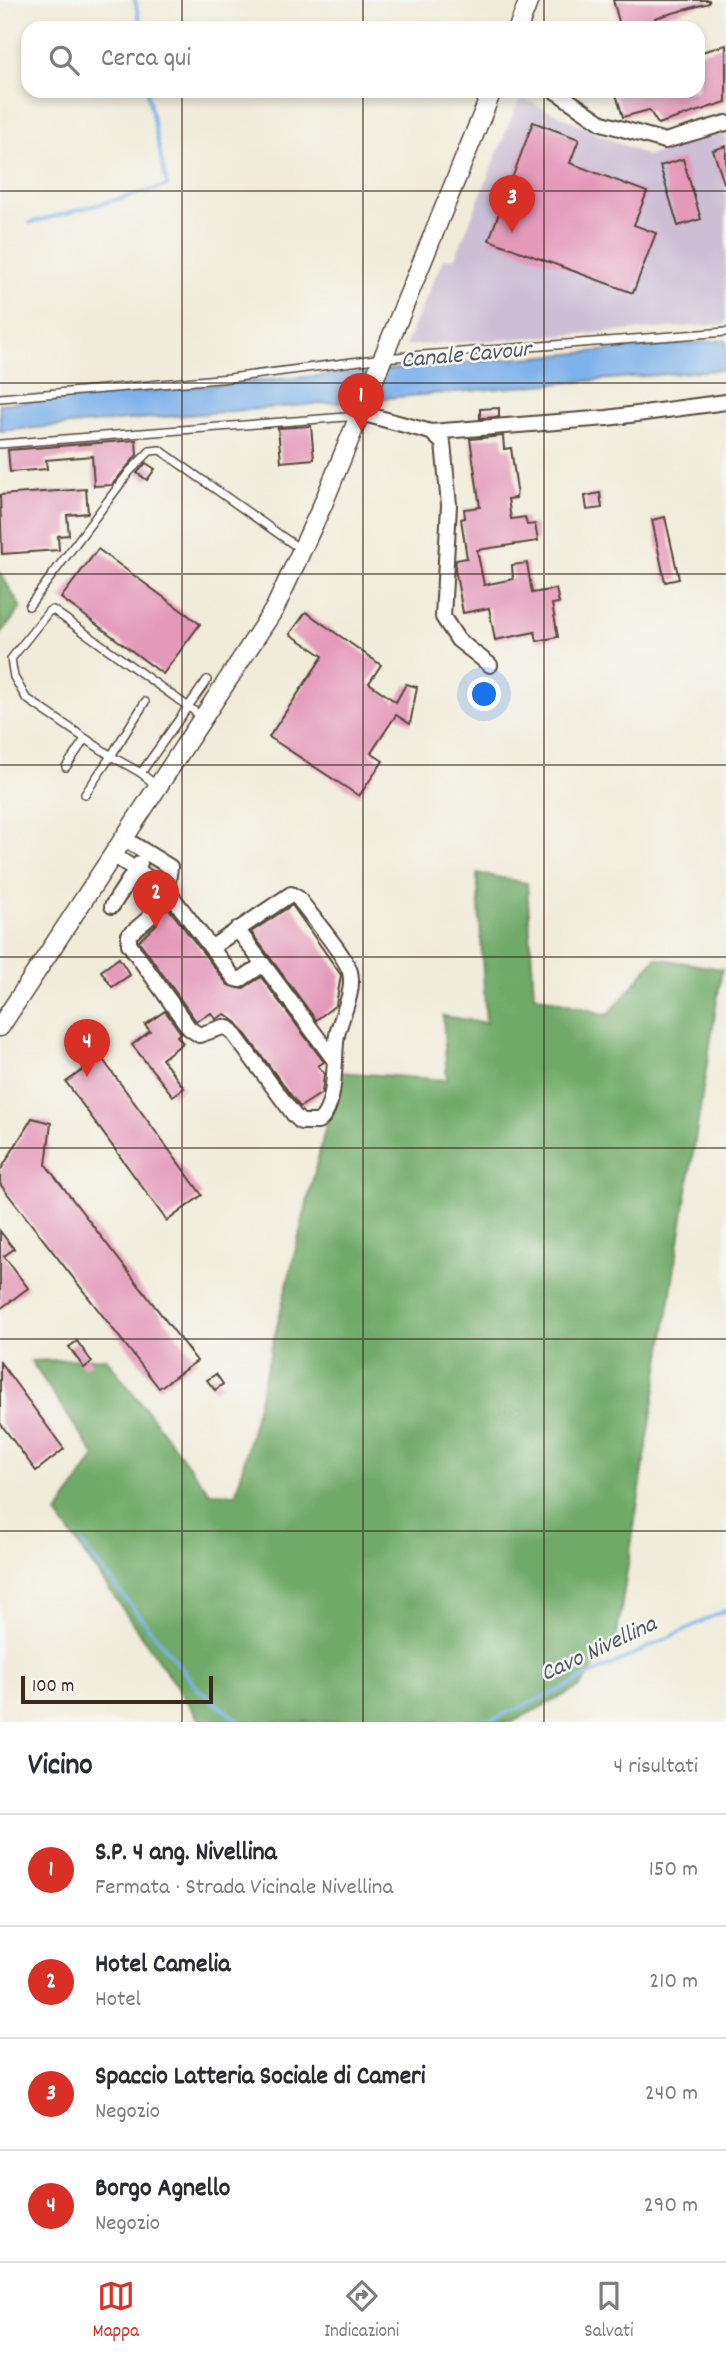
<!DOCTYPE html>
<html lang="it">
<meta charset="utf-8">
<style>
:root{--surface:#fff;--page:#f7f7f7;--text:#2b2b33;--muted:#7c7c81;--line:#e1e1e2;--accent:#d93025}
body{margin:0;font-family:Dekko,sans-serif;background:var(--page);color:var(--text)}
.scale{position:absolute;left:21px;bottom:18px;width:192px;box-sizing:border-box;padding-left:7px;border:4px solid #3b2a1e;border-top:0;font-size:19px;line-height:24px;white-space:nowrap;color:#3b2a1e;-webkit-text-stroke:5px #f6f6f2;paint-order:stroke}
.you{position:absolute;left:485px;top:695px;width:24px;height:24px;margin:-18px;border:5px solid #fff;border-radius:50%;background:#1a73e8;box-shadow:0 0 0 10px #1a73e833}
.badge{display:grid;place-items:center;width:46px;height:46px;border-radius:50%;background:var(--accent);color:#fff;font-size:23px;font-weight:700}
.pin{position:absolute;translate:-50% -58px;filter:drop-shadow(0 2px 4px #0008)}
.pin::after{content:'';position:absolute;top:37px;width:24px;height:21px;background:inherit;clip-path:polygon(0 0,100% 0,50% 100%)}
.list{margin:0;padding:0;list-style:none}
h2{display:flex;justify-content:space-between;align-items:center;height:91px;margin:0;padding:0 28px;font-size:30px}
h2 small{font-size:23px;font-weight:400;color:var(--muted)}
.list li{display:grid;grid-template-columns:46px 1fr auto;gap:21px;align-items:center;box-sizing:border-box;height:112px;padding:0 28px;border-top:2px solid var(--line)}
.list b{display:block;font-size:26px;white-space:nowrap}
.list p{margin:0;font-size:23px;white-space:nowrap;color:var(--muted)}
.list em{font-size:23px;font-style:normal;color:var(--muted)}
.icon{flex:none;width:38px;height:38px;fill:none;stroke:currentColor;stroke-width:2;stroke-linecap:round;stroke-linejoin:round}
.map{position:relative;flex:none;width:726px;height:1722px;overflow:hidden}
.search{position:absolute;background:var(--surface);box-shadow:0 4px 10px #0003;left:21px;right:21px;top:21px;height:77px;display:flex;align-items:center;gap:18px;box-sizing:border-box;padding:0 24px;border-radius:21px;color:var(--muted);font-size:26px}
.sheet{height:539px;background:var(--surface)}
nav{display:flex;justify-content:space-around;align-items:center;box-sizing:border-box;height:98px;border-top:2px solid var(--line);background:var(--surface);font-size:19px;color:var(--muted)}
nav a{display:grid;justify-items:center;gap:4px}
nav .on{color:var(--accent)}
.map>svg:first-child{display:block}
.industrial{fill:#ccbed4}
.forest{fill:#70aa68;stroke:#566a43;stroke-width:2}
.water{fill:#7db1ea;stroke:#5c6e84;stroke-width:2}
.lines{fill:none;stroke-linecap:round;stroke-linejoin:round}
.stream{stroke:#7db1ea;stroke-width:3.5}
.building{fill:#e499b9}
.service-casing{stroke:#56473a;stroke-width:10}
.minor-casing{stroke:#56473a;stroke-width:18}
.tertiary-casing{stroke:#56473a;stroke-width:21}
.service{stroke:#fff;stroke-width:7}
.minor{stroke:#fff;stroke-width:14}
.tertiary{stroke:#fff;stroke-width:18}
.grid{fill:none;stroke:#3b2a1e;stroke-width:2;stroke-opacity:0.55}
.labels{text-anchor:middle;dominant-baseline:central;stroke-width:5;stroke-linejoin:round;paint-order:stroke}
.water-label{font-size:24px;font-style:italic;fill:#525965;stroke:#f6f6f2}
</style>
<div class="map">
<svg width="726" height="1722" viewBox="0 0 726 1722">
<rect width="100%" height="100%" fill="#f6f6f2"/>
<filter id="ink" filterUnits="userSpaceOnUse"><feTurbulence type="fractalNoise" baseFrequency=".0143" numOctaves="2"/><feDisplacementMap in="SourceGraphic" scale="14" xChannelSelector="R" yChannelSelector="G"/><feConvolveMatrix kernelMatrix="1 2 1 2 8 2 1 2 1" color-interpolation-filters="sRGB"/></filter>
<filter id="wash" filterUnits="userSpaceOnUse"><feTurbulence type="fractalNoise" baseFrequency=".00686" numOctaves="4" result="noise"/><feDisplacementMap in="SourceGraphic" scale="28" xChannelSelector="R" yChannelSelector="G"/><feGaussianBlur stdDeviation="1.57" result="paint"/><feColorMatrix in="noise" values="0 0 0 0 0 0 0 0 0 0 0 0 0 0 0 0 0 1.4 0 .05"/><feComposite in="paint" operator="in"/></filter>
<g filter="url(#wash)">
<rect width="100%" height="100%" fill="#f1ecda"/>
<path class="industrial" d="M520,97L647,156L726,132V324L405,346L443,259L455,258Z"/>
<g class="forest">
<path d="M0,572L21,608L0,635Z"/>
<path d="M477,873L527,883L534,995L608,1015L656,958L722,969L617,1635L580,1687L512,1722H201L57,1514L95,1456L31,1361L106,1358L210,1493L236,1494L339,1072L447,1080L443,1016L486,1023Z"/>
</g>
<path class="water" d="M726,340V369L0,431V404Z"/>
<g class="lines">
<g class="stream">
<path d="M135,0L141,28"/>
<path d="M30,223L167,186L147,91"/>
<path d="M81,1543L199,1690L240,1722"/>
<path d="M486,1722L551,1694L726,1610"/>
</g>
</g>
<g id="blocks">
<g class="building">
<path d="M613,0H709V3L655,18L658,28H630L628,23L620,25Z"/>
<path d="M726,45V102L658,124L649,110L623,117L615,91H698V53Z"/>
<path d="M533,122L579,139L570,163L647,192L634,225L656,233L633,293L489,240Z"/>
<path d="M726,146V183H724L713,150Z"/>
<path d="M683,159L701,219L678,226L660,166Z"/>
<path d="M499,408V417L480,418V409Z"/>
<path d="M311,426L314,459L281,462L278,428Z"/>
<path d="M503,436L504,449L511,448L517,490L516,498L508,499L511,519L525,517L527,525L535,524L538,541L477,550L484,585L513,579L512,565L527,563L532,593L556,589L559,603L552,604L558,637L537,641L535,632L495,640L489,608L463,613L455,569L456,560L467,558L461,519L465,518L464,509L480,507L470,439Z"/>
<path d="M136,440L137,455L112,485L94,486L92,456L46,460L47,469L10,472L8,450Z"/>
<path d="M146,463L155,469L147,480L137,473Z"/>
<path d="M86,489L88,513L67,515L69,535L58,536L59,550L2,554L0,495Z"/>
<path d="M600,493L602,508L587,510L585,496Z"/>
<path d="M665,517L679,579L665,582L652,520Z"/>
<path d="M98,549L200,624L163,674L61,598Z"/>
<path d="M306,612L381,665L369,683L396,702L406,684L417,687L410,724L396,715L371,753L383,761L359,796L269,737L323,656L290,634Z"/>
<path d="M163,901L228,985L242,989L261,977L324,1062L318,1066L324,1073L322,1093L300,1107L237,1023L225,1014L216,1019L211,1013L196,1021L139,941L157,924Z"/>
<path d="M292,905L341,975L336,1005L316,1020L251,932Z"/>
<path d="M119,958L130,975L112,987L101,971Z"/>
<path d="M165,1011L181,1033L177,1036L183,1043L162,1059L184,1088L173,1096L132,1045L150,1031L145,1025Z"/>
<path d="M101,1057L202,1195L167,1221L66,1082Z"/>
<path d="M32,1118L51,1123L46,1165L197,1361L159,1388L0,1184V1171Z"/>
<path d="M0,1231L14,1249L4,1256L28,1288L0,1309Z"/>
<path d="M77,1341L92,1362L84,1368L69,1347Z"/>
<path d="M0,1362L64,1449L36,1471L0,1423Z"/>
<path d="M216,1374L223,1384L215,1390L207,1380Z"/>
</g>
</g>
</g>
<g filter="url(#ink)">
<use href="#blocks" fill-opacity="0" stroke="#56473a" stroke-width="2"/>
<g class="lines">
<defs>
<g id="service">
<path d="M0,398L230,378L383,358L726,332"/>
<path d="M0,444L359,416"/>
<path d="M29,606L130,471L150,451L160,450L300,549"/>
<path d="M145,702L111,756L26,698L14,677L11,659L49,611L53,610L204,718"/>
<path d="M66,767L85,739"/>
<path d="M158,787L141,773L207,680"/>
<path d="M85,794L111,756L141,773"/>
</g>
<g id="minor">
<path d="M555,91L602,123L665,141L726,123"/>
<path d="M359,416L368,415L431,432L443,443L449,505L443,617L458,640L490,665"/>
<path d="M431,432L607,418L726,402"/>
<path d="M125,839L170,867L167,890L235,979L240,980L262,965"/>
<path d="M113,855L157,883L150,917L129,935V944L189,1028L199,1035L223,1027L230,1029L294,1115L301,1122H318C338,1108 333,1057 337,1035C341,1016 355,992 350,972C346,956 309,913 298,898L291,894L212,947"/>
<path d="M112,906L140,863"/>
<path d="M237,929L335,1061"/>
</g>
<g id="tertiary">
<path d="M518,28L529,0"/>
<path d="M0,1027L275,608L323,504L492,91"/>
</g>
</defs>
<use href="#service" class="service-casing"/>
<use href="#minor" class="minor-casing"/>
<use href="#tertiary" class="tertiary-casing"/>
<use href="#service" class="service"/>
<use href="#minor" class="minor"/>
<use href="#tertiary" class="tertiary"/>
</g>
</g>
<path class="grid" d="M182,0V28M363,0V28M544,0V28M182,91V1722M363,91V1722M544,91V1722M0,191H726M0,383H726M0,574H726M0,765H726M0,957H726M0,1148H726M0,1339H726M0,1531H726"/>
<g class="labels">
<g class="water-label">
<text transform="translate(466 356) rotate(-5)">Canale Cavour</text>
<text transform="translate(599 1650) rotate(-25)">Cavo Nivellina</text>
</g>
</g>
</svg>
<div class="scale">100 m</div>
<div class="you"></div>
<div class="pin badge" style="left:361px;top:431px">1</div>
<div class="pin badge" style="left:156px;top:928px">2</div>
<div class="pin badge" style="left:512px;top:233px">3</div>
<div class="pin badge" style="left:87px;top:1077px">4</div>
<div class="search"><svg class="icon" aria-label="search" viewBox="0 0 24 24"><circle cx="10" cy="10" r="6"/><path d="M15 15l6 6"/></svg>Cerca qui</div>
</div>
<section class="sheet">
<h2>Vicino<small>4 risultati</small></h2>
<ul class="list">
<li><span class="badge">1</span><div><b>S.P. 4 ang. Nivellina</b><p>Fermata · Strada Vicinale Nivellina</p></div><em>150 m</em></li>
<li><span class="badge">2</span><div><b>Hotel Camelia</b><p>Hotel</p></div><em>210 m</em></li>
<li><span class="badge">3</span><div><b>Spaccio Latteria Sociale di Cameri</b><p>Negozio</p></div><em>240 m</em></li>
<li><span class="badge">4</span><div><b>Borgo Agnello</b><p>Negozio</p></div><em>290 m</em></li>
</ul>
</section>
<nav>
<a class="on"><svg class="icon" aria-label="map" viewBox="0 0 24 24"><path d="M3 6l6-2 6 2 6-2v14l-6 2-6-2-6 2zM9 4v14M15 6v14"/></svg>Mappa</a>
<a><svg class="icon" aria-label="directions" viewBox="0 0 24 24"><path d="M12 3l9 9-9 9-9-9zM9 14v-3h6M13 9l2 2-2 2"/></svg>Indicazioni</a>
<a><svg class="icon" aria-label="saved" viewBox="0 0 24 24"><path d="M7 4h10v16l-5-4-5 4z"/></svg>Salvati</a>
</nav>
